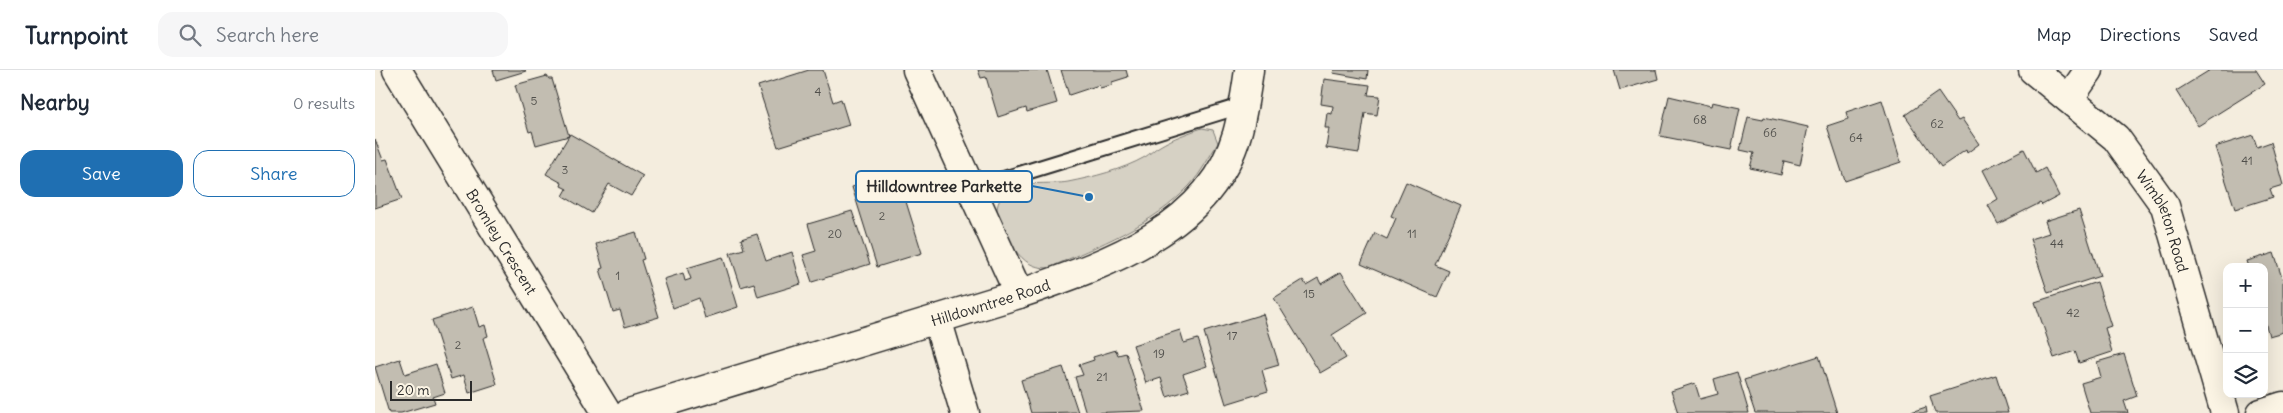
<!DOCTYPE html>
<meta charset="utf-8">
<style>
:root{--surface:#fff;--page:#f6f6f7;--text:#1f2937;--muted:#747a83;--line:#e0e1e3;--accent:#1f6fb2}
body{margin:0;font-family:Delius,sans-serif;background:var(--page);color:var(--text)}
.controls{position:absolute;right:15px;bottom:15px;display:grid;overflow:hidden;border-radius:10px;box-shadow:0 5px 20px #0002}
.controls button{width:45px;height:45px;display:grid;place-items:center;padding:0;border:0;border-bottom:1px solid var(--line);background:var(--surface);color:var(--text);font:25px sans-serif}
.scale{position:absolute;left:15px;bottom:12px;width:82px;box-sizing:border-box;padding-left:5px;border:2px solid #2b2b2b;border-top:0;font-size:14px;line-height:18px;white-space:nowrap;color:#2b2b2b;-webkit-text-stroke:4px #fcf5e5;paint-order:stroke}
.list{margin:0;padding:0;list-style:none}
h2{display:flex;justify-content:space-between;align-items:center;height:65px;margin:0;padding:0 20px;font-size:21px}
h2 small{font-size:16px;font-weight:400;color:var(--muted)}
.actions{display:flex;gap:10px;padding:15px 20px}
.actions a{flex:1;padding:11px 0;border:1px solid var(--accent);border-radius:15px;text-align:center;font-size:18px;color:var(--accent)}
.actions .main{background:var(--accent);color:#fff}
.icon{flex:none;width:28px;height:28px;fill:none;stroke:currentColor;stroke-width:2;stroke-linecap:round;stroke-linejoin:round}
.map{position:relative;flex:none;width:1908px;height:343px;overflow:hidden}
header{display:flex;align-items:center;gap:30px;box-sizing:border-box;height:70px;padding:0 25px;background:var(--surface);border-bottom:1px solid var(--line)}
header strong{font-size:24px}
nav{display:flex;gap:28px;margin-inline-start:auto;font-size:18px}
.search{width:350px;height:45px;background:var(--page);display:flex;align-items:center;gap:12px;box-sizing:border-box;padding:0 18px;border-radius:15px;color:var(--muted);font-size:19px}
main{display:flex}
aside{flex:1;background:var(--surface)}
.map>svg:first-child{display:block}
.green{fill:#d6d1c4;stroke:#807e78}
.building{fill:#c2bdb1;stroke:#2b2b2b}
.lines{fill:none;stroke-linecap:round;stroke-linejoin:round}
.lane-casing{stroke:#2b2b2b;stroke-width:18}
.street-casing{stroke:#2b2b2b;stroke-width:31}
.lane{stroke:#fcf5e5;stroke-width:14}
.street{stroke:#fcf5e5;stroke-width:28}
.labels{text-anchor:middle;dominant-baseline:central;stroke-width:4.5;stroke-linejoin:round;paint-order:stroke}
.number-label{font-size:12px;fill:#51504c}
.street-label{font-size:15px;fill:#2b2b2b;stroke:#fcf5e5}
.leader{fill:none;stroke:#1f6fb2;stroke-width:2}
.callout-dot{fill:#1f6fb2;stroke:#fcf5e5;stroke-width:2}
.callout{fill:#fcf5e5;stroke:#1f6fb2;stroke-width:2}
.callout-label{font-size:16px;text-anchor:middle;font-weight:bold;fill:#2b2b2b}
</style>
<header>
<strong>Turnpoint</strong>
<div class="search"><svg class="icon" aria-label="search" viewBox="0 0 24 24"><circle cx="10" cy="10" r="6"/><path d="M15 15l6 6"/></svg>Search here</div>
<nav><a>Map</a><a>Directions</a><a>Saved</a></nav>
</header>
<main>
<aside>
<h2>Nearby<small>0 results</small></h2>
<ul class="list">
</ul>
<div class="actions"><a class="main">Save</a><a>Share</a></div>
</aside>
<div class="map">
<svg width="1908" height="343" viewBox="0 0 1908 343">
<rect width="100%" height="100%" fill="#f4edde"/>
<filter id="ink" filterUnits="userSpaceOnUse"><feTurbulence type="fractalNoise" baseFrequency=".02" numOctaves="2"/><feDisplacementMap in="SourceGraphic" scale="10" xChannelSelector="R" yChannelSelector="G"/><feConvolveMatrix kernelMatrix="1 2 1 2 8 2 1 2 1" color-interpolation-filters="sRGB"/></filter>
<g filter="url(#ink)">
<path class="green" d="M827,58L838,60L843,73C834,87 826,103 815,115C778,156 723,175 674,198C657,198 650,192 639,179C625,162 613,142 630,122C639,110 678,115 693,112C718,107 747,100 770,87C775,84 779,79 785,76C798,68 813,63 827,58Z"/>
<g class="building">
<path d="M118,0H150L151,1L121,10Z"/>
<path d="M434,0H448L458,32L466,29L474,55L403,77L383,16Z"/>
<path d="M603,0H672L682,33L652,42L651,38L623,47L611,7L606,8Z"/>
<path d="M686,0H751L753,7L737,12V15L725,18L724,15L694,25Z"/>
<path d="M959,0H993L992,9L958,3Z"/>
<path d="M1239,0H1281L1283,9L1245,20Z"/>
<path d="M1835,0H1881L1890,14L1823,56L1801,21Z"/>
<path d="M172,6L174,9H177L194,66L161,75L157,61L154,62L140,15Z"/>
<path d="M949,9L995,15L993,25L1005,26L1002,45L990,43L984,83L951,78L954,58H950L952,43L957,44L958,36L946,34Z"/>
<path d="M1563,22L1583,51L1587,49L1604,74L1592,83L1591,80L1566,97L1530,45Z"/>
<path d="M1294,26L1336,36L1337,32L1365,38L1356,80L1285,66Z"/>
<path d="M1507,30L1526,92L1470,111L1452,56L1473,49L1471,42Z"/>
<path d="M1373,47L1388,50L1389,47L1433,57L1425,95L1409,91L1406,105L1375,98L1379,83L1365,80Z"/>
<path d="M195,64L268,106L256,126L234,114L217,143L188,126L192,119L186,116L187,113L171,104Z"/>
<path d="M1878,65L1882,77L1896,72L1908,115L1895,119L1898,127L1860,139L1840,77Z"/>
<path d="M0,69L8,90L12,89L27,129L0,138Z"/>
<path d="M1649,79L1661,103L1670,98L1684,126L1667,135L1665,133L1623,154L1613,135L1623,129L1608,100Z"/>
<path d="M522,103L547,183L502,197L477,117Z"/>
<path d="M1031,112L1086,136L1060,195L1074,201L1062,227L986,194L1000,163L1012,169L1021,148L1016,146Z"/>
<path d="M1704,140L1725,206L1673,223L1655,169L1674,163L1670,151Z"/>
<path d="M477,141L495,194L437,212L428,185L441,181L433,154Z"/>
<path d="M261,162L269,189L266,190L284,247L250,257L245,240L238,242L225,199L228,198L221,174Z"/>
<path d="M382,164L391,191L417,182L426,214L383,227L379,213L366,217L355,183L369,179L366,169Z"/>
<path d="M1899,183L1908,211V262L1894,266L1889,248V197H1874L1872,191Z"/>
<path d="M348,187L363,237L330,248L324,228L298,238L289,209L308,203L310,211L316,209L312,198Z"/>
<path d="M966,202L992,243L957,265L971,288L945,303L899,228L928,210L931,215L943,208L946,214Z"/>
<path d="M1722,212L1736,256L1730,258L1737,282L1704,293L1700,281L1679,288L1660,232Z"/>
<path d="M98,237L104,257L110,255L113,266L108,268L122,314L94,323L89,305L76,309L57,250Z"/>
<path d="M888,244L904,295L887,300L893,321L851,334L829,262Z"/>
<path d="M805,260L809,273L823,269L832,296L808,304L814,320L792,327L786,308L771,313L758,275Z"/>
<path d="M741,280L743,285L751,283L769,341L711,343L700,307L708,305L704,295L719,290L718,287Z"/>
<path d="M1749,284L1762,326L1749,331L1753,343H1715L1706,313L1726,307L1722,292Z"/>
<path d="M1444,286L1462,343H1380L1369,310Z"/>
<path d="M25,289L30,304L61,294L70,323L58,327L60,333L26,343H14L0,297Z"/>
<path d="M688,297L703,342L656,343L646,310Z"/>
<path d="M1362,302L1374,343H1303L1296,321L1320,313L1325,329L1343,324L1339,309Z"/>
<path d="M1621,305L1633,343H1560L1555,326Z"/>
<path d="M1551,337L1552,343H1533Z"/>
</g>
<g class="lines">
<defs>
<path id="lane" d="M596,119L869,35"/>
<g id="street">
<path id="s1" d="M22,0L232,343"/>
<path d="M542,0L644,224"/>
<path id="s2" d="M1658,0L1741,68L1790,136L1850,343"/>
<path d="M1694,29L1714,0"/>
<path d="M562,249L590,343"/>
<path id="s3" d="M254,343L644,224C728,195 835,160 862,64C868,43 871,21 874,0"/>
<path d="M1886,343L1908,336"/>
</g>
</defs>
<use href="#lane" class="lane-casing"/>
<use href="#street" class="street-casing"/>
<use href="#lane" class="lane"/>
<use href="#street" class="street"/>
</g>
</g>
<g class="labels">
<g class="number-label">
<text x="443" y="21">4</text>
<text x="159" y="30">5</text>
<text x="1325" y="49">68</text>
<text x="1562" y="53">62</text>
<text x="1395" y="62">66</text>
<text x="1481" y="67">64</text>
<text x="1872" y="90">41</text>
<text x="190" y="99">3</text>
<text x="507" y="145">2</text>
<text x="460" y="163">20</text>
<text x="1037" y="163">11</text>
<text x="1682" y="173">44</text>
<text x="243" y="205">1</text>
<text x="934" y="223">15</text>
<text x="1698" y="242">42</text>
<text x="857" y="265">17</text>
<text x="83" y="274">2</text>
<text x="784" y="283">19</text>
<text x="727" y="306">21</text>
</g>
<g class="street-label">
<text stroke="none"><textPath href="#s2" startOffset="204">Wimbleton Road</textPath></text>
<text stroke="none"><textPath href="#s1" startOffset="201">Bromley Crescent</textPath></text>
<text stroke="none"><textPath href="#s3" startOffset="378">Hilldowntree Road</textPath></text>
</g>
</g>
<path class="leader" d="M714 127L657 116"/>
<circle class="callout-dot" cx="714" cy="127" r="5"/>
<rect class="callout" x="481" y="101" width="176" height="31" rx="5"/>
<g class="callout-label">
<text x="569" y="122">Hilldowntree Parkette</text>
</g>
</svg>
<div class="controls">
<button>+</button>
<button>−</button>
<button><svg class="icon" aria-label="layers" viewBox="0 0 24 24"><path d="M12 4l9 5-9 5-9-5zM3 14l9 5 9-5"/></svg></button>
</div>
<div class="scale">20 m</div>
</div>
</main>
